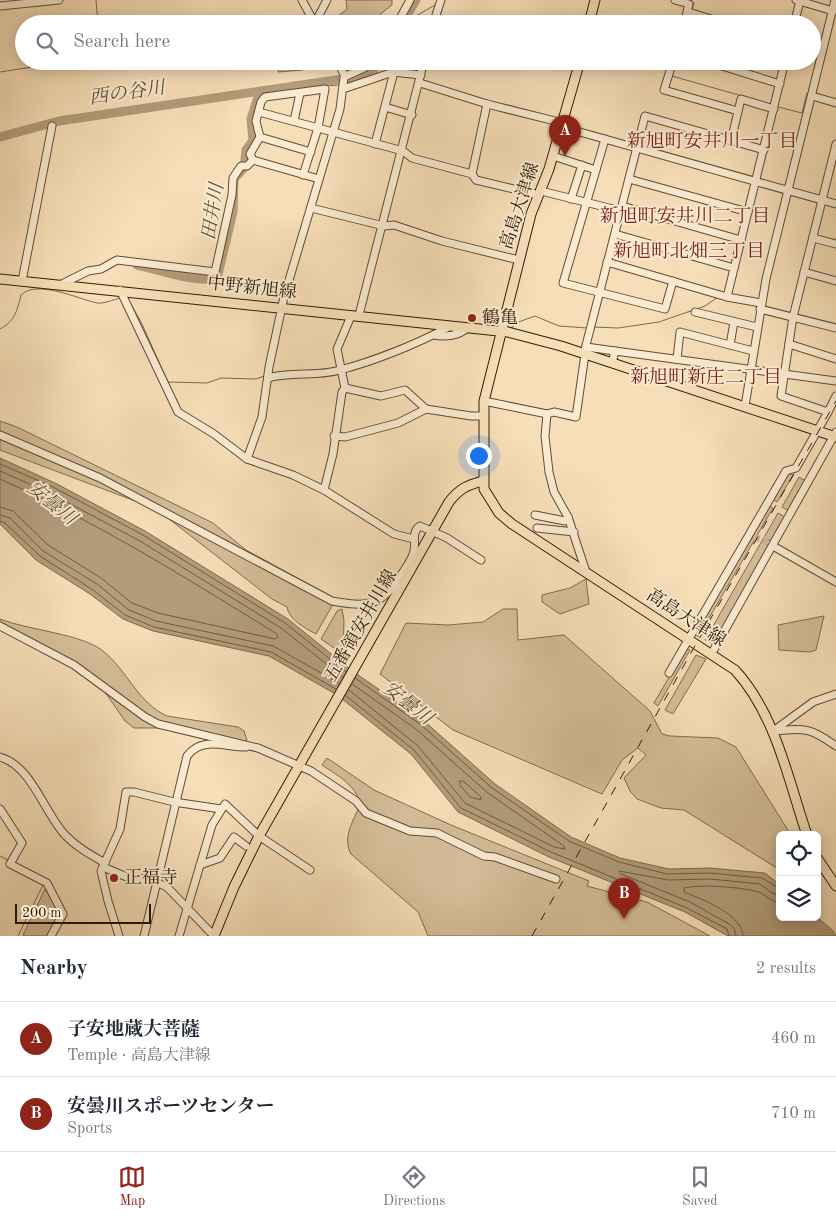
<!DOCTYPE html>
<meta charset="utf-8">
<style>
:root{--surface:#fff;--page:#f6f6f7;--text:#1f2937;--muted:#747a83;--line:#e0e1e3;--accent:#8f2418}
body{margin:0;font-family:"Old Standard TT","Noto Serif JP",serif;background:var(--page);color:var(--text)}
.controls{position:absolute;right:15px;bottom:15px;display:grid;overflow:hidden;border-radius:8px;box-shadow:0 2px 12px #0003}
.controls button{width:45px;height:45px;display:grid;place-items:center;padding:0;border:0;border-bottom:1px solid var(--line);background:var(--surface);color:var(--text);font:25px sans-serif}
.scale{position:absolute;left:15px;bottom:12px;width:136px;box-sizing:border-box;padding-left:5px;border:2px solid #2f1c04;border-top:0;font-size:14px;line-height:18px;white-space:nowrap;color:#2f1c04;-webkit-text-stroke:4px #f9ead1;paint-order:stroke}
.you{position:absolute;left:478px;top:455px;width:18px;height:18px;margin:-12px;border:4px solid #fff;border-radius:50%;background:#1a73e8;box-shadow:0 0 0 8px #1a73e833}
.badge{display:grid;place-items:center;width:32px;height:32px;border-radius:50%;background:var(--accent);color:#fff;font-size:16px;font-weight:700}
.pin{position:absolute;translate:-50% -41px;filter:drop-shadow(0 1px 2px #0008)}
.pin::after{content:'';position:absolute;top:26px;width:18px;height:15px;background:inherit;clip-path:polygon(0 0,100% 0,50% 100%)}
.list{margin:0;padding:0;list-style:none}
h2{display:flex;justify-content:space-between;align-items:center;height:65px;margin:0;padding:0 20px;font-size:21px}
h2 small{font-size:16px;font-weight:400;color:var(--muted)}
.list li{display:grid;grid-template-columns:32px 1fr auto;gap:15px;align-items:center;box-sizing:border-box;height:75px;padding:0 20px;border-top:1px solid var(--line)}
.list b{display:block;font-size:19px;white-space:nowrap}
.list p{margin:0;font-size:16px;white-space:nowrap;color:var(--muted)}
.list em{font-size:16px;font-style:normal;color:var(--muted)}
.icon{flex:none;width:28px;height:28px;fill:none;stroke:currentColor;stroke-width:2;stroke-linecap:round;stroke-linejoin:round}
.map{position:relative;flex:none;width:836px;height:936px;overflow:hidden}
.search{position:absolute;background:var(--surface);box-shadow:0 2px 12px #0003;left:15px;right:15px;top:15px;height:55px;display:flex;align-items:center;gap:12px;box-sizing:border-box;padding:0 18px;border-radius:28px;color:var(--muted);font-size:19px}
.sheet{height:215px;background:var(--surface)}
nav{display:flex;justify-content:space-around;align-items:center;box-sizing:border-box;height:70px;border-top:1px solid var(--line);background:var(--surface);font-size:14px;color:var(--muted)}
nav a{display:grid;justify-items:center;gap:2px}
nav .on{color:var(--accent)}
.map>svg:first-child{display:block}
.green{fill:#d4bd99;stroke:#826c4e}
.water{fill:#b29c7b;stroke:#7e694b}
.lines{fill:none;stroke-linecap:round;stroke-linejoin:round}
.shore{stroke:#705c40;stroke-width:1}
.stream{stroke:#7e694b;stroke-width:1}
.river{stroke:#b29c7b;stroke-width:9}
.minor-tunnel{stroke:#ceb794;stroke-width:7;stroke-dasharray:7 3.5;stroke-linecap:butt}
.minor-casing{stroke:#614c31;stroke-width:9}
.major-casing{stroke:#2f1c04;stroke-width:11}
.minor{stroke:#f9ead1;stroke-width:7}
.major{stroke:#f6deb8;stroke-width:9}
.rail{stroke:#2f1c04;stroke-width:1;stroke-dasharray:9 9;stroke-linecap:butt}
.poi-dot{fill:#8f2418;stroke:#f9ead1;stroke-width:2}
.labels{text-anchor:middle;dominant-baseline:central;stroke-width:4;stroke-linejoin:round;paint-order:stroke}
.street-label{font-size:18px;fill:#2f1c04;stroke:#f9ead1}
.poi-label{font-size:18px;fill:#2f1c04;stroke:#f9ead1;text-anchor:start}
.water-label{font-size:19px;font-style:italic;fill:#634f34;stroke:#f9ead1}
.neighbourhood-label{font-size:19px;fill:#7a1f14;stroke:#f9ead1}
</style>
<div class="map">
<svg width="836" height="936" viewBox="0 0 836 936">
<rect width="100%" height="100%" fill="#f6deb8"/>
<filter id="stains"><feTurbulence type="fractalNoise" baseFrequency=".004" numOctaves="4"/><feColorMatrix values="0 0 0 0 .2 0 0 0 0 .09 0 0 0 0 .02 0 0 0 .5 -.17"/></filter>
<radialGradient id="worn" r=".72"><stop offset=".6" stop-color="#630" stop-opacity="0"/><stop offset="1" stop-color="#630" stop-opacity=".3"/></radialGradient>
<g class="green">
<path d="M346,0H392V5L368,24H328L347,9Z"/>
<path d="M281,61H314L302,70L278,72Z"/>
<path d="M0,421L17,427L213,523L246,550L336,599L316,634C305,628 289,620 287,607L272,599L169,519L143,504L0,450Z"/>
<path d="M787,472L793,475L777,502L772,499Z"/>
<path d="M799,477L806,481L789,511L782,507Z"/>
<path d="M768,505L773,508L698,637L695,633L749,539L751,540L754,536L752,533Z"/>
<path d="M778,513L785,517L772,541L768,540L766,544L769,546L714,644L705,640Z"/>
<path d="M586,579L589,604L560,614L542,602V595L570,588Z"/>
<path d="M342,609L344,620L343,654L321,639L337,611Z"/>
<path d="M503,609H517L518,640L564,635L650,711L662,734L670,736L718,738L736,747L791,835H780V870L684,810L661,808L637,799L630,791L624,778L646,755L638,748L622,760L602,794L453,730L380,674L406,623L448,625L483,622Z"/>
<path d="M824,616L816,650L810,652L779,650L778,625Z"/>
<path d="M0,619C28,630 82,634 103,651C127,670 138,703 167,716L238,727L244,731L247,740L245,743L169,728H134L125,721L98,682L0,625Z"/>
<path d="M686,648L690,650L658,706L654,703Z"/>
<path d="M696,655L706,659L673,714L665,710Z"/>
<path d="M327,758L374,790L451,825L589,881L587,886L647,902L710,936H428L418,912L351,854C342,838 353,821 360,805C357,785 338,776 322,765Z"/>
<path d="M45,889L61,914L49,936H25L23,935Z"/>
</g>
<path class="water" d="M0,458L55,483L145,531L288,619L351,670L423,720L495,784L571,837L620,858L669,869L710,868L765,873L780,885V917H817L832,930L836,936H728L685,912L549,857L458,812L411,754L337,695L269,656L153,631L123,619L90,594L36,560L0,524Z"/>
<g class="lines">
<g class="shore">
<path d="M0,464L53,487L143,535L285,623L346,672"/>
<path d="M0,471L50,493L140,541L281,628L343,677"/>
<path d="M0,479C97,522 186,578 277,634L278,637L275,639L158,613L132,603L101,578L48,545L13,511L0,507"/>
<path d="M0,515L10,518L43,551L97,584L129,610L156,621L273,646L339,683"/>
<path d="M0,521L5,523L40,556L93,590L125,615L154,627L271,652L336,689"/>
<path d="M355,678L420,724L492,788L569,841L619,862L667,874L710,873L762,878L780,889"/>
<path d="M349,690L418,746L465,803L554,847L565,849L564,846L488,793L416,729L352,684"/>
<path d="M345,695L414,750L461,808L551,852L687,908L727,929L729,936"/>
<path d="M460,781H463L481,797V800L470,797L460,785Z"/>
<path d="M736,936L734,928L729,924L690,902L621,874L619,871L668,880L710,879L760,884L772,893L780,895"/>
<path d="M743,936C743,915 702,899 684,892V888C701,884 738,887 755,891C765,893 769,902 780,903"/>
</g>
<g class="stream">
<path d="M96,0L98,24"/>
<path d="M691,2L694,3L692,10"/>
<path d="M730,21L738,24"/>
<path d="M411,24L416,16L435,5"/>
<path d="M0,72L71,61"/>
<path d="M375,74L386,61"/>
<path d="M672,76L742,96"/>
<path d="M326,86L339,85"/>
<path d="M778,107L802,113L807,93"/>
<path d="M131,304L141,322L168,382L207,383L221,378L256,379L264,376"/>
<path d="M593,327L618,328L659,322L705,306L718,297"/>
<path d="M506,328L513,327L516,323L535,316L559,326L587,328"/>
<path d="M0,329C15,321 17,311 21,295C37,279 78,299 97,303C103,304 113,300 120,298"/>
<path d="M356,362L404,344"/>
<path d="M310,370H323"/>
<path d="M0,856L8,860"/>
<path d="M18,936L43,885L32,879"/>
</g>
<g class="river">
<path d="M402,24L416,0"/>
<path d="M0,137L59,121L355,77L370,71L380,61"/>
<path d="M137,265C157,269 198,284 217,278L233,212L234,179L244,168L246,150L253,140L251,119L260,91"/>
</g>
<path class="minor-tunnel" d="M753,537L768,541"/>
<defs>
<g id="minor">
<path d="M302,0L315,24"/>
<path d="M675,0L689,4L684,24"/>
<path d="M796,0L833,11"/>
<path d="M0,6L59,0"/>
<path d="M688,12L728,24"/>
<path d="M315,23L327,0"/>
<path d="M397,24L410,0"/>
<path d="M433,24L441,0"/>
<path d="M794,24L800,1"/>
<path d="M337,61L345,76"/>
<path d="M673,61L664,90L738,111"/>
<path d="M706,61L780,84"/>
<path d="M420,83L487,104L563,123"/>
<path d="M343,89L393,72L421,75"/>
<path d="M812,96L836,103"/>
<path d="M385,107L412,115"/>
<path d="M259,112L403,151L412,158L472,174L476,180L539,195"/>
<path d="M294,121L300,93"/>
<path d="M562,127L836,204"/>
<path d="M260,137L311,152"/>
<path d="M605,139L563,283L665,309L673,281"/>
<path d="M731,141L741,99L774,109"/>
<path d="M375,144L394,72"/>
<path d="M836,144L793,317L781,396L828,412L836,396"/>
<path d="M553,156L596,170"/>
<path d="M472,174L487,104"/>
<path d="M303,175L318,128L325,89L265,97L261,102L256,121L260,137L250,154L253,160L319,179"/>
<path d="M629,179L748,212"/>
<path d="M541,191L621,211"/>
<path d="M571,199L582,165"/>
<path d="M622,206L741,240"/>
<path d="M311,208L384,226L394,225L442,241L519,260"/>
<path d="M615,234L734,268"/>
<path d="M813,238L836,244"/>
<path d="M607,262L727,297L785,61"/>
<path d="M804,272L836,281"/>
<path d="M22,281L52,126"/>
<path d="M62,284L88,271L101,269L117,260L215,272L232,195L233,178L241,166H247L253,160"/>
<path d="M120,290L178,412L214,434L247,459L293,475L324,490L394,534L414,539"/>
<path d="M727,297L761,303"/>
<path d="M760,309L836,328"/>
<path d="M695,312L757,327"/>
<path d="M359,315L424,61"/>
<path d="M434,335C445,337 459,336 467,328"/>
<path d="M789,344L836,359"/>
<path d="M730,345L734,322"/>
<path d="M586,347L615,351"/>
<path d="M584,353L645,116L764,150"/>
<path d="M677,359L680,332L753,351"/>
<path d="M612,363L615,351L836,381"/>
<path d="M268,378C291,371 317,377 340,370C378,360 416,344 451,326"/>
<path d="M345,388L381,396L405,390L426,409"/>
<path d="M484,401L547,414L554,412L576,417L585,354"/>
<path d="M745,406L766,279L835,0"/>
<path d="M547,414L545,436L549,472L554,492L568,517L586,572"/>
<path d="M0,435L100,478L332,601C367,607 381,608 401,575C406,567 412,560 414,551C416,542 411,532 420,526L447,538L481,560"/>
<path d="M334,436L345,437L398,423L426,409L471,416H483"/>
<path d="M247,459L262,417L269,367L284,297L340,109L344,77L364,68L372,61"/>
<path d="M324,490L333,454L342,392L345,388L337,349L351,316"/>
<path d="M535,515L565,521L568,517"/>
<path d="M537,528L574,532"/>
<path d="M773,546L836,582"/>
<path d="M0,626L74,665L145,717L158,724L258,748L311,771L356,801L366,813L410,831L437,833L484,856L495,857L556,879"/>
<path d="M712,653L836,432"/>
<path d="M669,673L786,471L796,468L828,412"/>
<path d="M775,731C805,727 812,729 836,746"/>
<path d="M772,732L813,702L836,694"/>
<path d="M0,757C32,766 44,813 66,836C78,848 91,855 105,863"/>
<path d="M0,809L22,843L10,864L47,883L63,914L51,936"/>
<path d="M200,865L220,858L234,837L246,846"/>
<path d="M103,867L134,880L147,878L167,887L214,936"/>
<path d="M119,936L108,901L101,871L120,829L126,792H134L174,802L221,809"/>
<path d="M144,936L187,756C202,736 224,747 246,747"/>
<path d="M179,936L212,825L225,804L259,836L310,870"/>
</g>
<g id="major">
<path d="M589,24L595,0"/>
<path d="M580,61L549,169L531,214L484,401V489L499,513L512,524L735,670C776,715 788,779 807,835"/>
<path d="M0,279L508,332L561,346L836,437"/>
<path d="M817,858L836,886"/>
<path d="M214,936L234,887L259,836L449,502C459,489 467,485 483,481"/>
</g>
</defs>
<use href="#minor" class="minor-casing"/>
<use href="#major" class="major-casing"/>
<use href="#minor" class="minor"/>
<use href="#major" class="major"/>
<path class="rail" d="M532,936L692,651L836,401"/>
</g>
<g class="poi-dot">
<circle cx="472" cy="318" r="5"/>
<circle cx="114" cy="878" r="5"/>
</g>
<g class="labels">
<g class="street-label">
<text transform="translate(520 206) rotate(-72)">高島大津線</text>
<text transform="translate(252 288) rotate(6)">中野新旭線</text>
<text transform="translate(686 618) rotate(33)">高島大津線</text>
<text transform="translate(361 626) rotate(-60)">五番領安井川線</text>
</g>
<g class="poi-label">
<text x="482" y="318">鶴亀</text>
<text x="124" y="878">正福寺</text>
</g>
<g class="water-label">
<text transform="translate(127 94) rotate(-8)">西の谷川</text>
<text transform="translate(214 212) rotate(-81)">田井川</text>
<text transform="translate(51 504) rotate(39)">安曇川</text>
<text transform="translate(407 704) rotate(38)">安曇川</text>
</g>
<g class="neighbourhood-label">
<text x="712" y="142">新旭町安井川一丁目</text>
<text x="685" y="217">新旭町安井川二丁目</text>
<text x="689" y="252">新旭町北畑三丁目</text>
<text x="706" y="378">新旭町新庄二丁目</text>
</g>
</g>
<rect width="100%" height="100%" filter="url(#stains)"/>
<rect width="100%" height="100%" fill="url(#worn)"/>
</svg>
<div class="controls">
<button><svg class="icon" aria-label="locate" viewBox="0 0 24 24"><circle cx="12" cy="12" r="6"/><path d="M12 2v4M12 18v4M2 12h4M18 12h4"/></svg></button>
<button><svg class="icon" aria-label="layers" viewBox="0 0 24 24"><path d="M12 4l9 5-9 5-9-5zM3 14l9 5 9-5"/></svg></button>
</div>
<div class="scale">200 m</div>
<div class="you"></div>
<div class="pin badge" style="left:565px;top:156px">A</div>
<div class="pin badge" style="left:624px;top:919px">B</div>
<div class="search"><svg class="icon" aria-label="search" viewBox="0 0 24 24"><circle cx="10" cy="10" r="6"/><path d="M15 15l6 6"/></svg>Search here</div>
</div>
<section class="sheet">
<h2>Nearby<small>2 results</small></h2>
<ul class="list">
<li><span class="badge">A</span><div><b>子安地蔵大菩薩</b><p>Temple · 高島大津線</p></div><em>460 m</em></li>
<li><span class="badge">B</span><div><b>安曇川スポーツセンター</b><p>Sports</p></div><em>710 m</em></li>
</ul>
</section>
<nav>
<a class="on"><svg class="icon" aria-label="map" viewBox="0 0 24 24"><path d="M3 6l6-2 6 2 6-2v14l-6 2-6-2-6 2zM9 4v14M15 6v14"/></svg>Map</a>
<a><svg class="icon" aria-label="directions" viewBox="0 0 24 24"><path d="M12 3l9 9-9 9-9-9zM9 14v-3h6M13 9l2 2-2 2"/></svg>Directions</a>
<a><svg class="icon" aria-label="saved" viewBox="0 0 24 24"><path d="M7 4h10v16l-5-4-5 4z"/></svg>Saved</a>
</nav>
